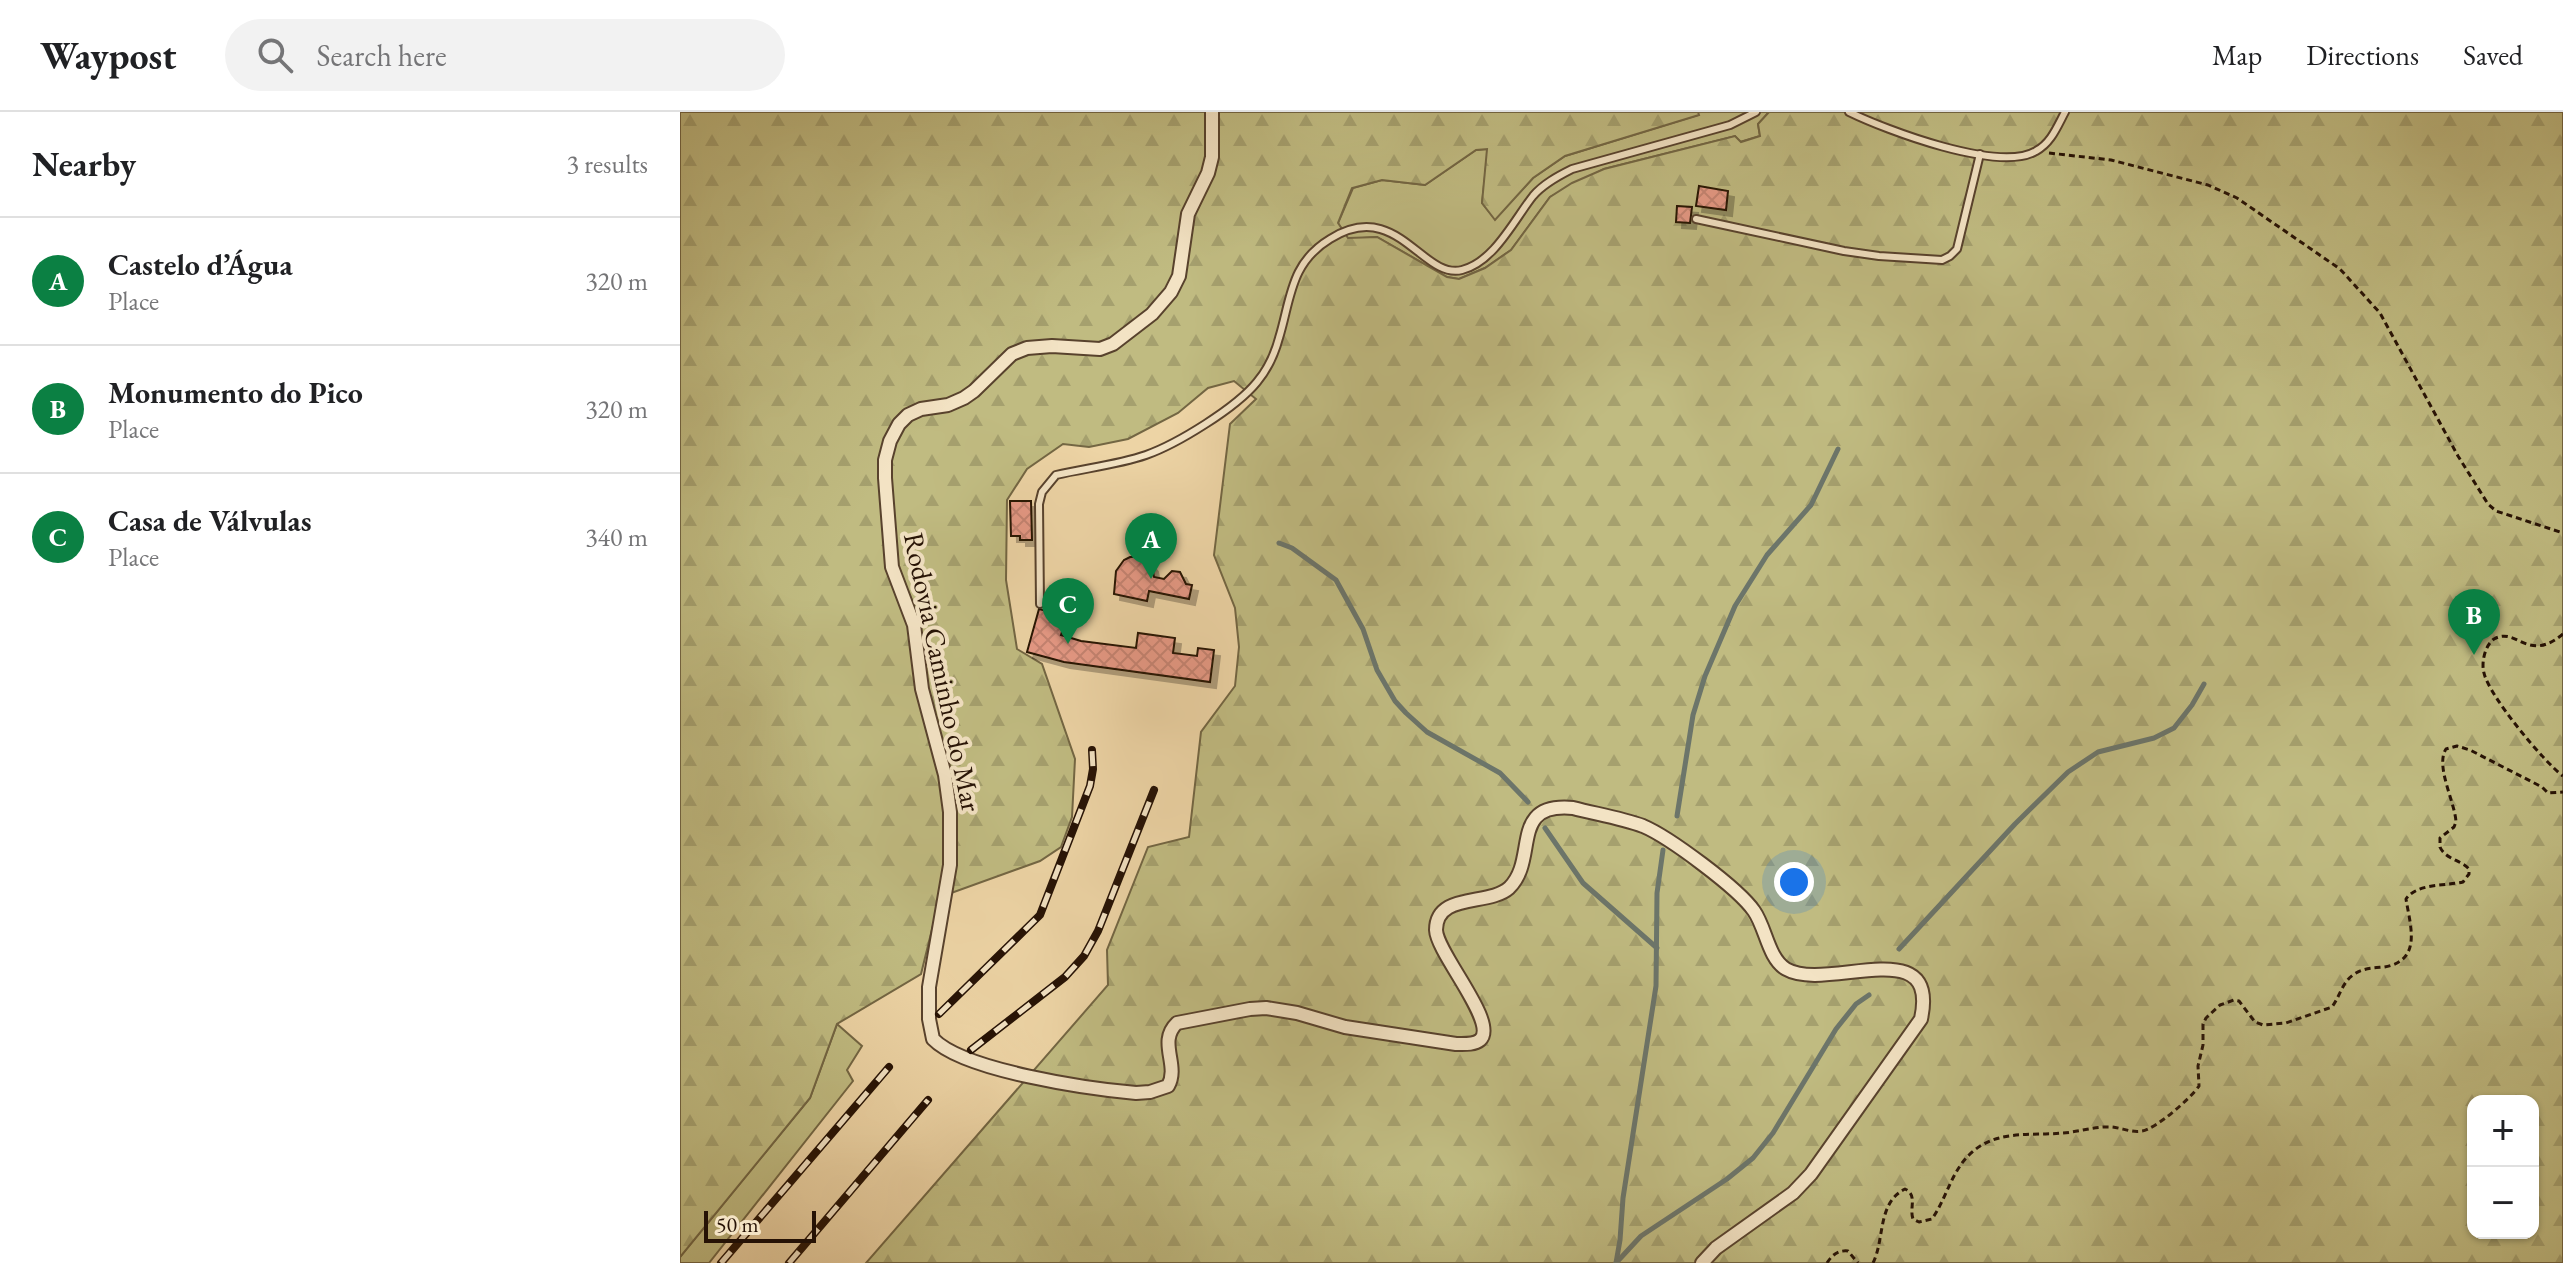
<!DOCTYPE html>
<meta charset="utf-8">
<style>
:root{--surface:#fff;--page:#f2f2f2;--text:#202124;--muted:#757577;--line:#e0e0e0;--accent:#0b8043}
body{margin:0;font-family:"EB Garamond",serif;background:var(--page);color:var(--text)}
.controls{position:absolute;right:24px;bottom:24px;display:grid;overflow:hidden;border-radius:16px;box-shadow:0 2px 6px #0004}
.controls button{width:72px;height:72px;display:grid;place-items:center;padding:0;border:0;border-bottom:2px solid var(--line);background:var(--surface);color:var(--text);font:40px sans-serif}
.scale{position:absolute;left:24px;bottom:20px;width:112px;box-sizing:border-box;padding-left:8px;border:4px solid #261205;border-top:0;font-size:22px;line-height:28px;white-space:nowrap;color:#261205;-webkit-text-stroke:6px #f3e3c4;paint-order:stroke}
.you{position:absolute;left:1114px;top:770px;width:28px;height:28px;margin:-20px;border:6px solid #fff;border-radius:50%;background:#1a73e8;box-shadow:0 0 0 12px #1a73e833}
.badge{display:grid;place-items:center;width:52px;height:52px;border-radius:50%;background:var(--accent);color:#fff;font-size:26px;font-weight:700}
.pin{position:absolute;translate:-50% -66px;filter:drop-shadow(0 2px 4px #0008)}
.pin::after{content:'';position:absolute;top:42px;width:28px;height:24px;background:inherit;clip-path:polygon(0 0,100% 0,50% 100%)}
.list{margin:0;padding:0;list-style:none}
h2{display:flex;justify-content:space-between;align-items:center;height:104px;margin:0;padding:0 32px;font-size:34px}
h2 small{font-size:26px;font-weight:400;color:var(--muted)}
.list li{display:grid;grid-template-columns:52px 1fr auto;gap:24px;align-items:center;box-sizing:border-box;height:128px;padding:0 32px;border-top:2px solid var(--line)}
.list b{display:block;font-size:30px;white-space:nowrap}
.list p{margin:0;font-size:26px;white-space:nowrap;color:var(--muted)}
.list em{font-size:26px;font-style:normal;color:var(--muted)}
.icon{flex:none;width:44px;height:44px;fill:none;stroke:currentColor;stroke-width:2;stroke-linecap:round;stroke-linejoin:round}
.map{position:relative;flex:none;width:1883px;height:1151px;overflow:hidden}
header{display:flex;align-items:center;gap:48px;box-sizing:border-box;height:112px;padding:0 40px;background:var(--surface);border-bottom:2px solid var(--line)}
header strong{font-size:38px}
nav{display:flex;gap:44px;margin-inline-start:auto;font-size:28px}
.search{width:560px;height:72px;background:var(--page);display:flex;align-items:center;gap:20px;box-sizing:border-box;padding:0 28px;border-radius:44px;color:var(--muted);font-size:30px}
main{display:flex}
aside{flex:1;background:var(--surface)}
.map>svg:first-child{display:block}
.green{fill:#c0bb81;stroke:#736643;stroke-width:2}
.forest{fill:url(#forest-firs);stroke:#736643;stroke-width:2;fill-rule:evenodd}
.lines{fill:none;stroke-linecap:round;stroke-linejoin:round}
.stream{stroke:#6c756a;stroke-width:5}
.building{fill:url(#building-cross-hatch);stroke:#261205;stroke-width:2;filter:url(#shadow)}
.service-casing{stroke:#58422d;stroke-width:10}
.minor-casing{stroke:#58422d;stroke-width:16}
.path{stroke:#261205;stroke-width:3;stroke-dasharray:6 4;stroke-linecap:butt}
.service{stroke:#f3e3c4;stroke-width:6}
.minor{stroke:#f3e3c4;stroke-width:12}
.rail-casing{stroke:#261205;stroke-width:8}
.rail{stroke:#f3e3c4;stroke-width:5;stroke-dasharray:15;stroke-linecap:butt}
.labels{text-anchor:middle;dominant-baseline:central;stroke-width:8;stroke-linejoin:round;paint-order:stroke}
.street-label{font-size:28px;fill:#261205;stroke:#f3e3c4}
</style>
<header>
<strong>Waypost</strong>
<div class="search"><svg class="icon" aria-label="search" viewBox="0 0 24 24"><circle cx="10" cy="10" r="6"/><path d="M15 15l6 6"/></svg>Search here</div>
<nav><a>Map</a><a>Directions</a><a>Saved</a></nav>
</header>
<main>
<aside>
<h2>Nearby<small>3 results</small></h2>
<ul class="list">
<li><span class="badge">A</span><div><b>Castelo d’Água</b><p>Place</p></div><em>320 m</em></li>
<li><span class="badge">B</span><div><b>Monumento do Pico</b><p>Place</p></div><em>320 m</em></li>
<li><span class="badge">C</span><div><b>Casa de Válvulas</b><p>Place</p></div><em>340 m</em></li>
</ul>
</aside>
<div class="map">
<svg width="1883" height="1151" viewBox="0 0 1883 1151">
<defs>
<pattern id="forest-firs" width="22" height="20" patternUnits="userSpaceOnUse" patternTransform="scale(2)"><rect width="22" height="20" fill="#c0bb81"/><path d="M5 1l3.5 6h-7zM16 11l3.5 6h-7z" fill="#a5a06e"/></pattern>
<pattern id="building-cross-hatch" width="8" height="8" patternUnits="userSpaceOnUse" patternTransform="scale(2)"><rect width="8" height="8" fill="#e69985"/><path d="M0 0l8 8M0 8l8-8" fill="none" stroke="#c58371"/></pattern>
<filter id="shadow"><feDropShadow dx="6" dy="6" stdDeviation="0" flood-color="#0004"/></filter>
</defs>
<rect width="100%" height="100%" fill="#edd4a5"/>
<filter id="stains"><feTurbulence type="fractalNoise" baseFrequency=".0025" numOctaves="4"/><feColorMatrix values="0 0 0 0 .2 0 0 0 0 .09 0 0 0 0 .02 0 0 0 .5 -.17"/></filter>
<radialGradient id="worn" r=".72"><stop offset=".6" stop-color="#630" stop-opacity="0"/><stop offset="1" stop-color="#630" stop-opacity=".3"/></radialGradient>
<g class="green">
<path d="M1018,0H1089L1078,12L1080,24L1060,30L1055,24L924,57L870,85L831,138L805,156L779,167L767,165L697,125L668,127L658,111L673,76L702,68L745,73L796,38L808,37L802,91L815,107L853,66L885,44L1018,3Z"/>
<path d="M157,912L182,934L167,958L173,969L29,1151H0V1145L130,986Z"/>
</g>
<path class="forest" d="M0,0H1018L1019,3L885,44L853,66L815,108L802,91L807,37L796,38L745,73L702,68L672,76L658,111L668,126L697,125L767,165L779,167L805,156L831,138L870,85L892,71L924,57L1055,24L1061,30L1080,24L1078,12L1089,0H1883V1151H186L428,873L427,838L468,735L509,725L521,620L555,574L559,535L555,496L534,443L550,312L576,287L554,269L528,276L498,301L448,327L409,335L383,332L347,357L327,388L326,468L337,537L362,552L395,647L392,705L381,735L360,749L260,785L241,862L157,912L130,986L0,1145ZM1793,989H1853V1121H1793Z"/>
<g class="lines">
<g class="stream">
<path d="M599,431L612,436L656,468L683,517L697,558L715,589L726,601L747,620L820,661L848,690"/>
<path d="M997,704L1013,603L1025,564L1055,494L1087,443L1131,393L1158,337"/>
<path d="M865,716L903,771L977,836"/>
<path d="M1219,837L1335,712L1388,660L1418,640L1474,626L1494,616L1512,593L1524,572"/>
<path d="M936,1151L940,1128L943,1086L976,874L977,781L983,738"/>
<path d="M936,1151L961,1124L1047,1067L1073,1046L1093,1021L1156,917L1176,892L1189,883"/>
</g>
</g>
<g class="building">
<path d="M1019,74L1048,79L1046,98L1016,94Z"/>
<path d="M997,94L1012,95L1010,111L996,110Z"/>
<path d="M330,389H351L352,428H340V424H331Z"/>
<path d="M450,445H456L468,449L472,454L474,465L484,467L492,459L500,460L506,472L512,473L509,487L469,479L467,489L434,482L436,459L444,448Z"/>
<path d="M359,497L387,504L381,523L401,529L456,536L458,521L495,526L493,541L517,544L518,536L534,538L530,570L384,550L347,540Z"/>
</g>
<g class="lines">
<defs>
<g id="service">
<path d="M1169,0C1206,18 1319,61 1356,39C1371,31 1377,15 1385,0"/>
<path d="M1016,107L1164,139L1199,144L1262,148L1270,144L1277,137L1300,42"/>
<path d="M360,492L359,392L362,380L376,363C406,356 437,353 466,343C497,332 556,296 577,270C587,258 595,241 599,226C611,187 610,151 650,127C717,85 742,168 782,158C814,150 834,108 853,84C863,72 878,64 892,57L1050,13L1076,0"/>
</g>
<path id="minor" d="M532,0V45L528,61L508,102L499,164L491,180L472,202L433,232L420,237L372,234L347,236L332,242L294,279L284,286L268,293L241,297L228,303L219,312L210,329L205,348V366L212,455L234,513L242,577L265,663L270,700V753L249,875V907L253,927C284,959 410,977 456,981L470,980L488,974C500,953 477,930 497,911L570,897L586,896L617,901L665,915L776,932C783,932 794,933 800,928C819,911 757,842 756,818C756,780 809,794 829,776C859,747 828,690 893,696C916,702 941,706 963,714C989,725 1058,776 1074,799C1086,816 1088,846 1106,857C1147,881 1260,818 1241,907L1131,1062L1113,1081L1036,1136L1022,1151"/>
</defs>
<use href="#service" class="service-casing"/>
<use href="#minor" class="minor-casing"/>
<g class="path">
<path d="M1369,41L1431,48L1528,73L1557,86L1660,157L1700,201L1778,344L1808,392L1816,399L1883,421"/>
<path d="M1883,522C1847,552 1837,514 1814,527C1805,533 1801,551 1804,561C1809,584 1864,650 1883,664"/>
<path d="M1147,1151C1152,1143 1158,1138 1168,1139L1178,1151"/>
<path d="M1193,1151C1205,1127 1197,1091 1225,1077C1238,1083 1229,1096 1233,1107L1239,1110L1252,1107C1266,1087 1271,1061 1289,1043C1315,1017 1350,1024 1383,1021C1399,1020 1415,1014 1432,1015C1442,1016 1452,1021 1462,1019C1476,1017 1512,985 1519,974L1518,954L1523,933V912L1526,906L1540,893L1554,888L1559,889L1575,910L1583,913L1606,911L1652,895C1660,884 1662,871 1673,863C1682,856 1693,856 1704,855C1743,849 1730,813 1726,787C1737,771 1766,774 1783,770L1789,762V757C1781,748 1765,747 1760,735V726L1774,715L1776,710C1775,690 1755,654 1766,637L1777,634L1790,638L1862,675L1868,681L1883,680"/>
</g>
<use href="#service" class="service"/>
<use href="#minor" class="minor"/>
<defs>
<g id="rail">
<path d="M259,902L360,803L410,674L413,657L412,638"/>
<path d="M291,938L385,865L404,844L418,819L474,678"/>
<path d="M41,1151L209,955"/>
<path d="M109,1151L248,988"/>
</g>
</defs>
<use href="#rail" class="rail-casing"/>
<use href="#rail" class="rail"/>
</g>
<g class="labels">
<g class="street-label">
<text transform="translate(263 560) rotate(78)">Rodovia Caminho do Mar</text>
</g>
</g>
<rect width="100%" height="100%" filter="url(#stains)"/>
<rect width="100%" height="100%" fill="url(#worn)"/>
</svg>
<div class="controls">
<button>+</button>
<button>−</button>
</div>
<div class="scale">50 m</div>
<div class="you"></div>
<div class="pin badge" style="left:471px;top:467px">A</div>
<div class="pin badge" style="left:1794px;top:543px">B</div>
<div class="pin badge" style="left:388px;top:532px">C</div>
</div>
</main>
